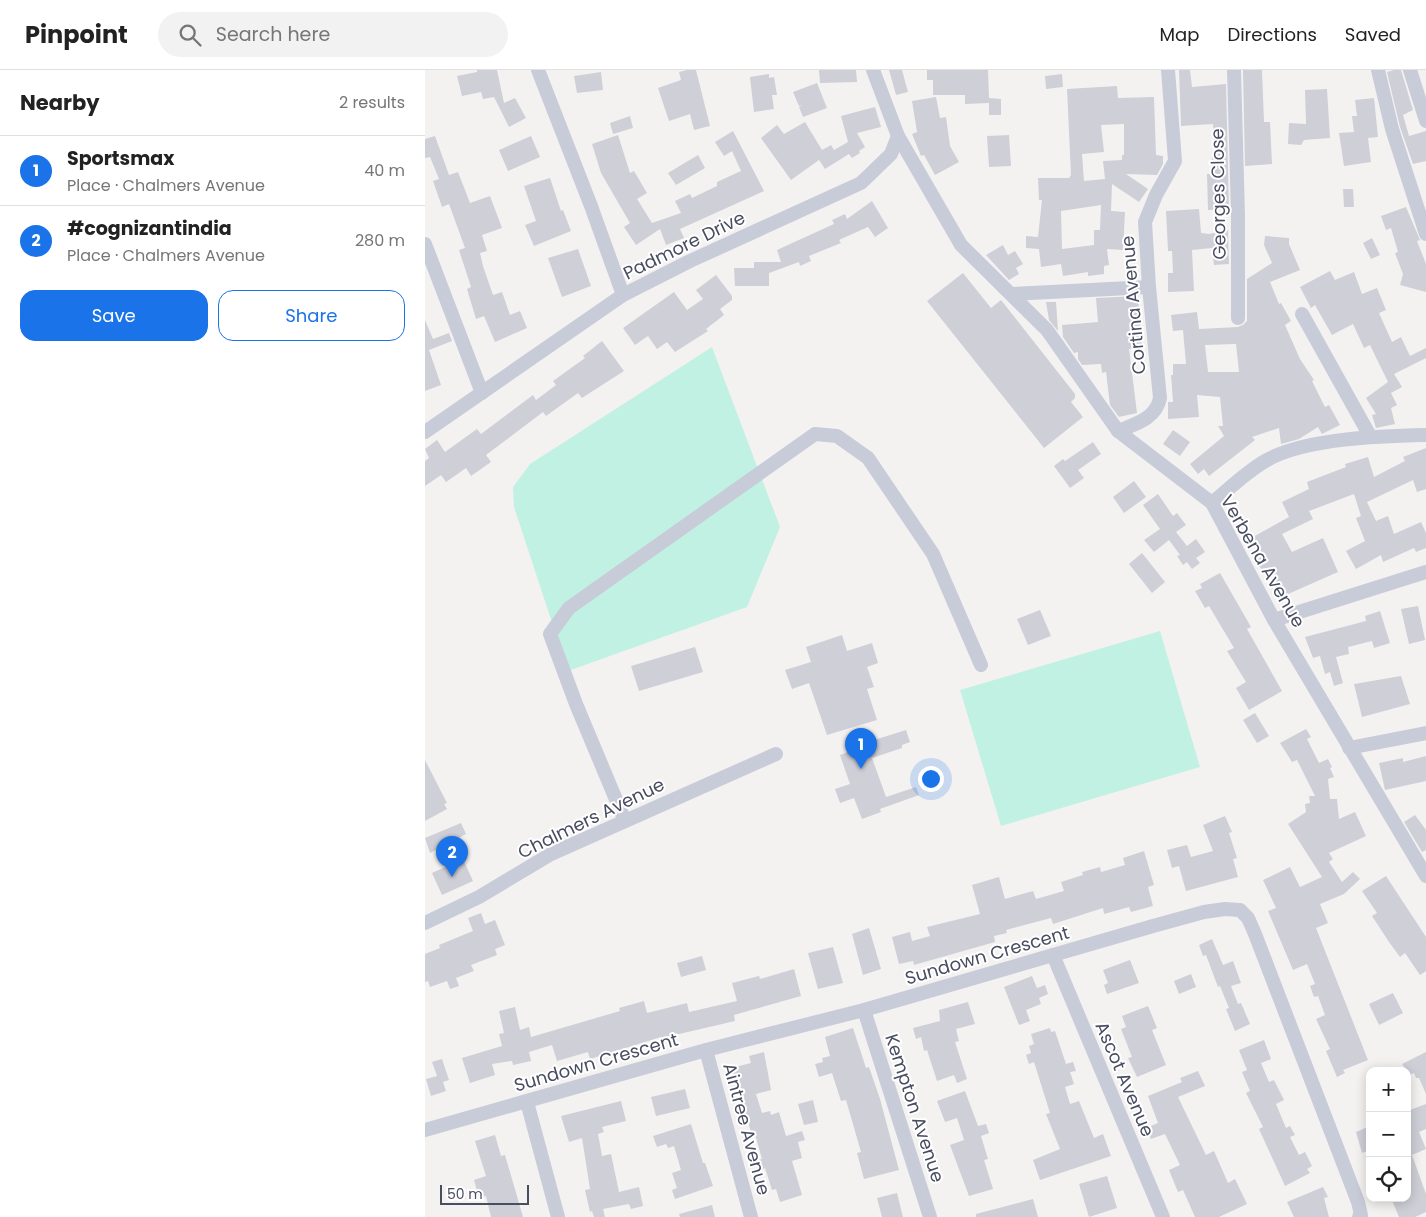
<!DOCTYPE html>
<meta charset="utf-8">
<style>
:root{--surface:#fff;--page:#f2f2f2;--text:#222;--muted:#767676;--line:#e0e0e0;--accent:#1a73e8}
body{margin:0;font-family:Poppins,sans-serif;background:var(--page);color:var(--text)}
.controls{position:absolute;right:15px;bottom:15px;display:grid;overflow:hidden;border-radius:10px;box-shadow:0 2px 12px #0003}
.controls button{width:45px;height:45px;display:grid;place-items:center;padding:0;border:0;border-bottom:1px solid var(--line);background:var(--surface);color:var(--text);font:25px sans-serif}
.scale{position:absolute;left:15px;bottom:12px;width:89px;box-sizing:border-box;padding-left:5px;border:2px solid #494d60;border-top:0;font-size:14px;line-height:18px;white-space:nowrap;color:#494d60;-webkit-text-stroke:4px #fff;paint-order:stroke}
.you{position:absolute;left:505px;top:708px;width:18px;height:18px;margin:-12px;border:4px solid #fff;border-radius:50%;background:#1a73e8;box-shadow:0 0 0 8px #1a73e833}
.badge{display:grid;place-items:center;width:32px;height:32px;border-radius:50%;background:var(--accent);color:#fff;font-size:16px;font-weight:700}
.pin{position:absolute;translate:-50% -41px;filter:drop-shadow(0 1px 2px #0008)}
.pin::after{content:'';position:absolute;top:26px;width:18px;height:15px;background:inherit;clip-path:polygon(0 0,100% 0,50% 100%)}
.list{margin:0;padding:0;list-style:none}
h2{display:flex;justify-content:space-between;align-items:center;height:65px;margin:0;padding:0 20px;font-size:21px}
h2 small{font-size:16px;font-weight:400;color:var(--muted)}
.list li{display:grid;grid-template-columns:32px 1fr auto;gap:15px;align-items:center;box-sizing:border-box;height:70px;padding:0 20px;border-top:1px solid var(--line)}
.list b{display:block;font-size:19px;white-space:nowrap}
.list p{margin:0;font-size:16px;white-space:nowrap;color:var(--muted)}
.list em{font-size:16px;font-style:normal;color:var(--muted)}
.actions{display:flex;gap:10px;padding:15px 20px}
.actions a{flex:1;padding:11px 0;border:1px solid var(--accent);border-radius:15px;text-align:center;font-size:18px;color:var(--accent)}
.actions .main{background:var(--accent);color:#fff}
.icon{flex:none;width:28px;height:28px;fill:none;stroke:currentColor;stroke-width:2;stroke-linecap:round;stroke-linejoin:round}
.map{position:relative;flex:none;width:1001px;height:1147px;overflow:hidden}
header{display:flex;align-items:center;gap:30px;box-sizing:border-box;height:70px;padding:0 25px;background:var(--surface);border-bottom:1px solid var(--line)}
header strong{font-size:24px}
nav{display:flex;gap:28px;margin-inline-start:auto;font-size:18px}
.search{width:350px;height:45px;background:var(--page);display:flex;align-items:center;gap:12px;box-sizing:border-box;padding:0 18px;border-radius:28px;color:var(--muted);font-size:19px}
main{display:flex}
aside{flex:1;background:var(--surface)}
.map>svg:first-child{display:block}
.green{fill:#c0f1e3}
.building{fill:#cecfd7;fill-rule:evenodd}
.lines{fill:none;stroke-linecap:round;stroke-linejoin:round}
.minor{stroke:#c8ccd9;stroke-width:14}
.labels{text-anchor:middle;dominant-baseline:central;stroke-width:4;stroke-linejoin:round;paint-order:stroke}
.street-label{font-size:18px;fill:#494d60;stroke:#fff}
</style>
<header>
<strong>Pinpoint</strong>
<div class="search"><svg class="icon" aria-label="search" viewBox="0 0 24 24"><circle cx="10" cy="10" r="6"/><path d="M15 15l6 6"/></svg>Search here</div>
<nav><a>Map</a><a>Directions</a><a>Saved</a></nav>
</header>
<main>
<aside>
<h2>Nearby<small>2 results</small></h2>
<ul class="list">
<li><span class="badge">1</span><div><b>Sportsmax</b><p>Place · Chalmers Avenue</p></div><em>40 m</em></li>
<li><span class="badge">2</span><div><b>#cognizantindia</b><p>Place · Chalmers Avenue</p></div><em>280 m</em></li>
</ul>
<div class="actions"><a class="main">Save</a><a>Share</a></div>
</aside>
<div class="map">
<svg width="1001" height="1147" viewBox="0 0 1001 1147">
<rect width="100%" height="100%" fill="#f4f2f1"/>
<g class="green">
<path d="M287,277L355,457L322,537L143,601L89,437L88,417L105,394Z"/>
<path d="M735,561L775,697L576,756L535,620Z"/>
</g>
<g class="building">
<path d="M52,0H72L79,33L90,28L101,48L84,57L69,27L58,29L56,22L37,26L32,6L52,2Z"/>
<path d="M262,0H271L285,56L269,60L265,44L244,51L233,18L256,10L254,2Z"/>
<path d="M394,0H431L432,12L395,13Z"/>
<path d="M464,0H477L483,22L471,25Z"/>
<path d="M502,0H563L564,28L576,29V45H564V33L540,34V25H508V10H502Z"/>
<path d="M754,0H765L767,17L801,14L804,139L783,140L782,104H788L787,87H790L788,54L756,56Z"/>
<path d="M818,0H837L839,52H845L847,94L820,96Z"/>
<path d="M969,0H976L988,40L978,45L984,66L1001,61V91L988,94L975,57L962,2Z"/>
<path d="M176,2L178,20L152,23L149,6Z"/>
<path d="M344,4V8L349,7L352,25H347L349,39L329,42L325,7Z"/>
<path d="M637,4L638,17L621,19L620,6Z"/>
<path d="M392,13L402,38L378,47L374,37L377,35L374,36L368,22Z"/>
<path d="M692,16L693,28L729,27L731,85L738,86V94L732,105L701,104L723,119L714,132L687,114L686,141L700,142L698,180L682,179L684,195L679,196V204L663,206V202L638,206L636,194L616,197L614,179L601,178V166L613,167L617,130H614L613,108H644L646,105L642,19ZM699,54V85H697V90L678,91L680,109L659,111L657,84L679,82L676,55ZM676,135L675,160H669V175L637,179L636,141Z"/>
<path d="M902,19L905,68L879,70L876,75L863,74L864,53L881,54L880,20Z"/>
<path d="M511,27L515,48L521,47L525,76L534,92L510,105L499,85L496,86L487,64L492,62L487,31Z"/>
<path d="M949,28L953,67L943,68L946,92L919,96L914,63L929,62L927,46H932L930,30Z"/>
<path d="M450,37L456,57L432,63L440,77L434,81L435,83L427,88L424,84L400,99L394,90L366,110L336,68L352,55L359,64L380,52L397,80L406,75L409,80L423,72L416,46Z"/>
<path d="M205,46L208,58L188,64L185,53Z"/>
<path d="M308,61L339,121L255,159L259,168L241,175L235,159L211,175L199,157L205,153L176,103L167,74L193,65L205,103L209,101L222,123L212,129L227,153L256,143L250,131L265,124L267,128L292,116V112L316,101L307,81L299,86L290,72Z"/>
<path d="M584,65L586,96L564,97L562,66Z"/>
<path d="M10,66L24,105L33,102L45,133L65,126L77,158L57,165L62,181L55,183L58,196L68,225L77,222L85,245L95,241L102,258L70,272L59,246L51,249L42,219L46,217L34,180L40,178L24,134L17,137L8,111L14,109L5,87L0,88V69Z"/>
<path d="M106,66L115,87L83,101L74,80Z"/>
<path d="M273,85L280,98L251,115L243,103Z"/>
<path d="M125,108L136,141L138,140L146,161L109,176L100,155L111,151L99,116Z"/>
<path d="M918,119H928L929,137H919Z"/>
<path d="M447,131L463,158L450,167L443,157L414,170L416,173L384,186L386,191L375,196L374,192L344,203V216H310L309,198H329V192H356L352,180L409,154L407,150L420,144L422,149Z"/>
<path d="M981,137L995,170L992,171L1001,194V222L975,215L978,204L970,183L973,182L966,158L961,160L956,146Z"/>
<path d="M774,139L776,163L784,164L803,160L804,194L789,195L787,178L767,180L769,221L743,222V203H748L747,181H743L741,141Z"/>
<path d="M840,166L864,168V174L875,200L845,212L854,234L856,233L866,251L860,255L875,289L889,310L887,311L900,337L904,335L915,355L897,364L893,357L874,369L856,374L854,358L827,367L830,370L784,406L779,399L773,404L765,394L799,366L793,356H798L795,327L772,325L774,347L743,349V332H748L746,305H748V294H761L758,260L748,261L746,245L772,242L774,259L813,257L818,255L822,251V209L847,193L839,175ZM811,274L814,302H783L780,275Z"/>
<path d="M947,168L955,185L946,189L938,173Z"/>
<path d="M578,175L583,185L590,181L598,194L591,198L594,204L584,210L561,185Z"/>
<path d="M153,179L166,216L137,227L123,188Z"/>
<path d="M905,201L910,210L929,202L937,224L952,218L961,240L954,243L967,272L976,267L985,286L1001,278V288L969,304L977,317L966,323L972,335L966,338L970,354L951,358L947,345L951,344L941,328L963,312L945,275L939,278L928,254L907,265L890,235L886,238L875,217Z"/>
<path d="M538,203L566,238L576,230L650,324V328L646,332L658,347L619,378L502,231Z"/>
<path d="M291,205L307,226V230L295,239L299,245L281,259L283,261L250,282L242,272L232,279L223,266L210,275L198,258L249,222L262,240L278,229L271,220Z"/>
<path d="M713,226L717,278L704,279L712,343L694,347L685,335L681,302L677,303L676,294L657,295L653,289V282L649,283L638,267L637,255L673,252L671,228Z"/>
<path d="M621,232H631L633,261L624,250Z"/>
<path d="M0,250L8,269L24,263L27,271L4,280L16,315L0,321Z"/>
<path d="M177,271L199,301L157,328L153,323L121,346L118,342L61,385L66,392L46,406L41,398L21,412L16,405L0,416V391L4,388L0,379L12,370L20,382L52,359L56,364L108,325L111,330L131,315L128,311L160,288L158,286Z"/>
<path d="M748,360L765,372L755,386L738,374Z"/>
<path d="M668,372L676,384L653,400L659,408L645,418L629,396L638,389L640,391Z"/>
<path d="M1001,378V419L992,422L988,410L942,432L951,451L963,446L969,464L996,452L1001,463V478L991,482L989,478L958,492L956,485L931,499L921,481L940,471L931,448L936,446L929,424L884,441L888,449L857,464L867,482L898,468L913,502L854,528L842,502L839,504L831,490L837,487L826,468L864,447L857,432L884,419L882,412L921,397L920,394L943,387L949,407L980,391L978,387Z"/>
<path d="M709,411L721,427L699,443L688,427Z"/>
<path d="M733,424L748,446L752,443L761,455L751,462L762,476L771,469L780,482L771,488L775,493L767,499L762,492L758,495L752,486L755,485L744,470L729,482L719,470L735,459L718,435Z"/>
<path d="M717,483L740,512L727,523L704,494Z"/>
<path d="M795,503L826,557L822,559L857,621L824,640L811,618L821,612L802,581L809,578L784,536L780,538L770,521L777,518L775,514Z"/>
<path d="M993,536L1000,570L984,574L976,539Z"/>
<path d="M615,540L626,566L603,575L592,549Z"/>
<path d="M955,541L965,573L949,578L947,571L923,577L924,584L911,587L918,613L909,616L905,602L900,604L895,586L888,588L880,567L941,551L940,546Z"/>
<path d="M417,565L422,581L447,573L453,593L442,597L449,617L442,619L452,650L402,665L384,613L367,619L360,600L386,592L381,577Z"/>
<path d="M270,577L278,602L214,621L206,596Z"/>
<path d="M976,606L985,634L937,647L929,614Z"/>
<path d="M830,643L844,666L832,673L818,650Z"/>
<path d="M881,659L886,667L882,669L894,693L903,689L907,697L905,698L909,707L903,709L905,729H912L914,749L930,742L941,766L904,783L908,789L904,792L917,812L928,802L935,809L919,824L895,834L903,853L891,858L943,990L918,1000L920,1003L912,1007L901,981L905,979L891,949L900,945L893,926L889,927L885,916L890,914L882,894L868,900L843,841L851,838L838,810L865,797L875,817L897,807L863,754L881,742L880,734L885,733L884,726H890L872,690L867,692L855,673Z"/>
<path d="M481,660L485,672L477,675V678L447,688L461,727L491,717L494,725L455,739L456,742L437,749L429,728L415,733L410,719L425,714L415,685L428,680L427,677Z"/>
<path d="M1001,686V711L960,720L954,693L978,688V692Z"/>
<path d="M0,690L22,733L19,734L22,739L0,751Z"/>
<path d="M990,745L1001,760V780L997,782L979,752Z"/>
<path d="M800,746L807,762L804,763L812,788L808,789L813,807L761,821L754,796L747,798L742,780L762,775L766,787L788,781L778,755Z"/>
<path d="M36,753L41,764L5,783L0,768Z"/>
<path d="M719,781L729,815L723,817L728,836L706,842L704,837L679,844L678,838L628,854L626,848L581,860L582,863L569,866L570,872L489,895L488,891L474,894L467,867L485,862L487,871L505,866L502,857L555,844L547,815L574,807L580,829L608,821L611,829L639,821L636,812L658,805L657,802L675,797L676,802L700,795L698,788Z"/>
<path d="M38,789L48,811L17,825L7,803Z"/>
<path d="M961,806L1001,867V901L995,905L980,883L975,887L964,872L947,846L952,843L937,821Z"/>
<path d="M56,843L60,854L70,850L80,875L70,879L72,885L46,895L49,901L31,908L34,916L25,919L22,911L5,917L3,911L0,912V884L15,878L14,875L48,861L43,848Z"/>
<path d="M444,858L456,899L438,905L427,864Z"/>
<path d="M787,869L798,895L808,891L816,913L806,916L813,934L816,933L825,954L810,961L801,939L804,938L795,916L793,917L781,885L778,886L774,875Z"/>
<path d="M408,877L418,913L393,919L383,883Z"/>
<path d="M277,886L281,900L256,907L252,893Z"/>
<path d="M705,890L714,913L682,924L679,915L683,913L678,900Z"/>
<path d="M369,899L376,926L309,945L310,951L237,968L236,967L165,989L163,982L132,991L127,975L104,982L106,991L88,995L87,991L67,994L70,1005L45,1013L37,988L77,976L74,964L79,963L74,941L90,937L95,960L104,957L106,967L195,941L194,938L219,931L222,943L262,933L264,942L312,931L307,913L334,906L335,909Z"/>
<path d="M766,904L771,917L754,924L749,911Z"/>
<path d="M607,906L612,918L620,915L623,924L614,928L616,934L601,940L605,951L594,955L579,917Z"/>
<path d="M968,923L978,943L954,955L944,934Z"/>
<path d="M543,932L550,954L531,959L534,971L530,972L542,1009L532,1013L529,1005L512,1011L502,980L499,981L496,967L491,969L488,958L515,951L514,940Z"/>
<path d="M723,936L732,958L727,960L741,995L712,1007L703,988L707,987L696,959L701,957L697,946Z"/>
<path d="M428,958L441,998L444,997L455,1029L474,1100L439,1109L432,1083L436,1082L421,1030L416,1031L407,1003L394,1007L390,994L398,992L397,988L405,986L400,967Z"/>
<path d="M625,958L626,962L630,961L641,994L648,992L651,1001L645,1002L649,1014L640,1017L645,1034L654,1031L669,1068L678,1064L686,1086L615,1110L608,1090L635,1079L621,1044L625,1043L609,992L604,994L601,985L606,983L604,976L609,974L606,964Z"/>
<path d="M839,970L846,989L836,993L844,1012L849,1010L859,1030L851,1034L861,1058L865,1056L870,1065L865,1067L874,1085L880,1082L887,1096L882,1099L885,1103L860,1116L834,1059L838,1057L821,1023L825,1021L817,1002L822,1000L814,980Z"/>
<path d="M339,982L346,1020L331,1024L337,1043L345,1041L346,1045L354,1042L361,1066L377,1061L380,1070L373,1072L377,1088L367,1091L377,1125L355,1132L351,1119L347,1120L340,1098L336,1100L333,1090L337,1089L330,1064L327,1065L306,998L326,993L324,986Z"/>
<path d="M1001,982V1024L994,1008H991L989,1003L982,1006V1001L977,994Z"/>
<path d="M17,989L24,1010L18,1012L21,1021L6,1026L1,1009L12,1006L7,992Z"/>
<path d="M773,1001L780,1016L753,1027L781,1085L789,1081L803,1113L810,1109L822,1134L794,1147H770L758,1120L753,1122L744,1100L755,1095L740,1064L726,1069L721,1058L733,1053L723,1026L757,1012L755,1008Z"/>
<path d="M260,1019L265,1038L231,1046L226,1027Z"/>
<path d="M540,1021L553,1056L561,1054L564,1063L556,1066L563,1089L559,1090L568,1119L544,1126L525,1075L539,1070L532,1048L520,1052L512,1031Z"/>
<path d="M388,1030L393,1052L379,1055L373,1034Z"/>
<path d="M196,1031L201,1051L177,1057L179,1062L173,1064L177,1086L186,1084L194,1122L214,1117L218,1136L206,1139L204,1134L178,1139L180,1147H169L167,1141L165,1142L160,1120L165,1119L157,1068L144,1072L136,1046Z"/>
<path d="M1001,1034V1059L994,1062L1001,1079L987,1085L1001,1124V1142L990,1147H974L966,1128H982V1041Z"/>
<path d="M266,1054L278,1093H280L288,1116L250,1129L247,1120L252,1118L247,1103L256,1100L249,1076L243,1078L241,1074L232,1077L228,1066Z"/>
<path d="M945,1056V1080L937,1083L931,1062Z"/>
<path d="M70,1065L76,1086L80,1085L98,1147H66L61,1126L54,1128L49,1110L61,1106L50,1071Z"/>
<path d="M682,1106L692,1138L664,1147L654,1114Z"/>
<path d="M898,1117L903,1127L899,1128L904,1147H869L862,1132Z"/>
<path d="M472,1123L478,1147H457L452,1128Z"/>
<path d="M608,1129L613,1147H551V1144Z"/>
<path d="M287,1135L290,1147H255L254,1144Z"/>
</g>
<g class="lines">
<g class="minor">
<path d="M113,0L166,136L198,225"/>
<path d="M809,0L813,145V248"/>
<path d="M953,0L967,59L1001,164"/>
<path d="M985,0L1001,51"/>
<path d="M473,66L536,175L622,260L693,361L787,433L849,550L1001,806"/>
<path d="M0,174L57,323"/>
<path d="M588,224L724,217"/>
<path d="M877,244L945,366"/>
<path d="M693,361C710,354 731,349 735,328L724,217L720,152L731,125L750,91L743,0"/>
<path d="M0,362L198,225L265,191L436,113L466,84L473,66L448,0"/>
<path d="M787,433C804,419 822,401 842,390C881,368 957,366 1001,365"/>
<path d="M849,550L1001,502"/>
<path d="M924,678L1001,663"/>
<path d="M200,751L151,634L125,564L144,538L390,364L412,366L443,388L508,484L556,595"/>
<path d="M0,853L54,827L126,784L351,684"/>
<path d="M628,885L738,1147"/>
<path d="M439,940L505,1147"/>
<path d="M281,980L326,1147"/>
<path d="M102,1032L133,1147"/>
<path d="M0,1060L281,980L439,940L728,856L779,842L800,839L815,840L823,848L830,864L933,1132L936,1145L934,1147"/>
</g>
</g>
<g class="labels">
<g class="street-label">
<text transform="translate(793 124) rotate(-91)">Georges Close</text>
<text transform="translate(259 175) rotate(-26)">Padmore Drive</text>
<text transform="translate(708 235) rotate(-95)">Cortina Avenue</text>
<text transform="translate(838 491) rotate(60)">Verbena Avenue</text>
<text transform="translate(166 748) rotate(-26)">Chalmers Avenue</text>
<text transform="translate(562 885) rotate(-16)">Sundown Crescent</text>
<text transform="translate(171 992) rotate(-16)">Sundown Crescent</text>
<text transform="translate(700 1009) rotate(67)">Ascot Avenue</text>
<text transform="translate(490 1038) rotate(72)">Kempton Avenue</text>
<text transform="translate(322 1059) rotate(75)">Aintree Avenue</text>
</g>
</g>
</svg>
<div class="controls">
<button>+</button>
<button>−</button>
<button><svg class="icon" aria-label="locate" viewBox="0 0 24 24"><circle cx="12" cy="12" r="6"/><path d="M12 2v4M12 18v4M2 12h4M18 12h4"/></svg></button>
</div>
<div class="scale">50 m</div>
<div class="you"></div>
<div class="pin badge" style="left:436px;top:699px">1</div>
<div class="pin badge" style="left:27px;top:807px">2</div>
</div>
</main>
